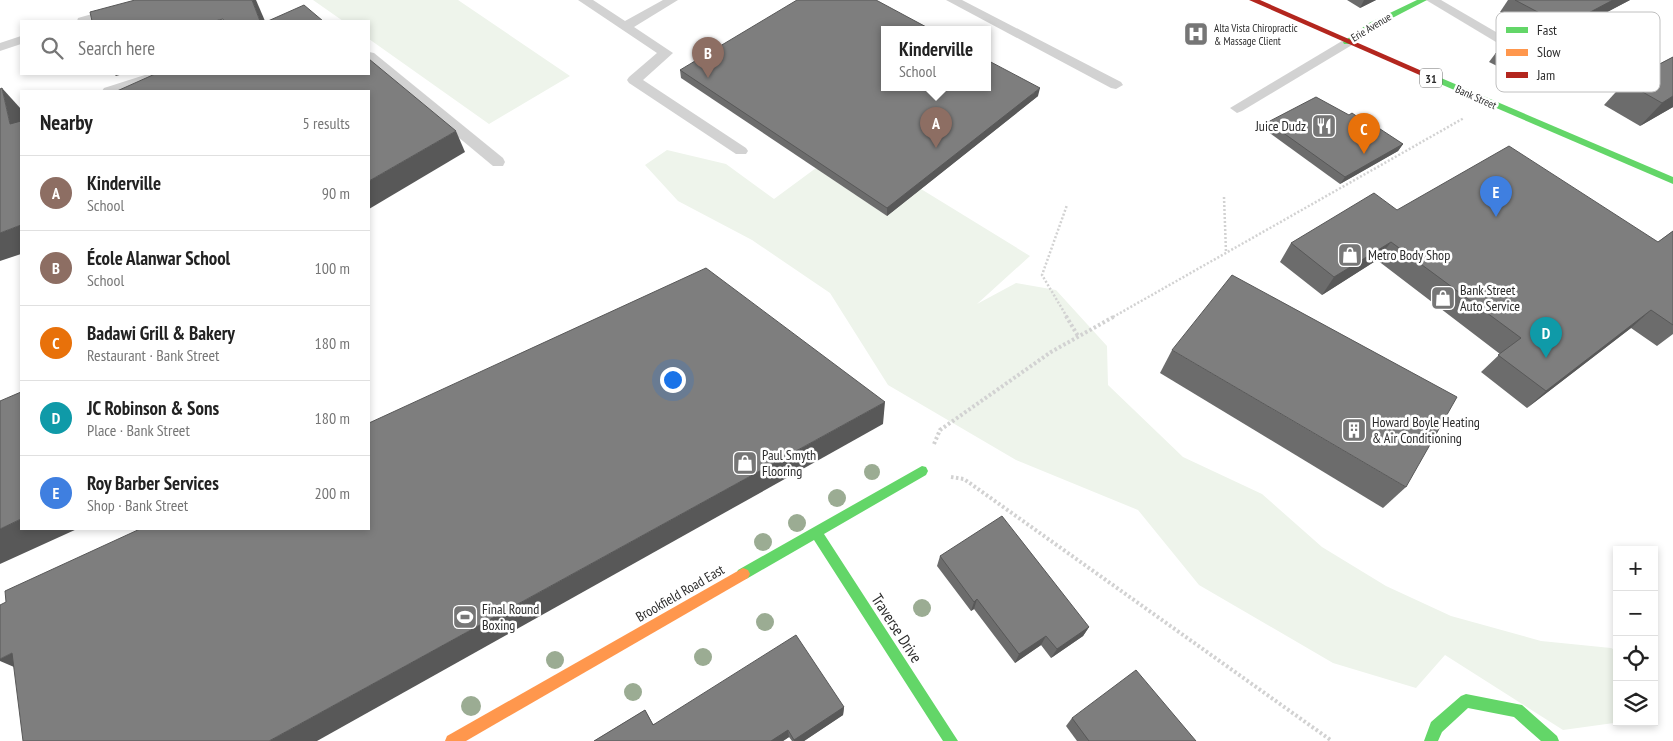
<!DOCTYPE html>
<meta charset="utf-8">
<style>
:root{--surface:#fff;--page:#f2f2f2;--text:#222;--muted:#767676;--line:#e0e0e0;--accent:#d93025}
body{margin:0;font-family:"PT Sans Narrow",sans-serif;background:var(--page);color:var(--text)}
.controls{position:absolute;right:15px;bottom:15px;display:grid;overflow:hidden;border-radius:0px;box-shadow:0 2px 8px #0003}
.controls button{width:45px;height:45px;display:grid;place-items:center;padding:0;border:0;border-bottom:1px solid var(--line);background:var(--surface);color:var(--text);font:25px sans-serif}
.you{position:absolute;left:672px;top:379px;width:18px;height:18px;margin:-12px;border:4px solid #fff;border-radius:50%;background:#1a73e8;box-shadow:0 0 0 8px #1a73e833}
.badge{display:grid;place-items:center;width:32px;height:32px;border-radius:50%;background:var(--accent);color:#fff;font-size:16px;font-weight:700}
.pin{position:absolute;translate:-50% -41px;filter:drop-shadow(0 1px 2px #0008)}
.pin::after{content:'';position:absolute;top:26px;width:18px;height:15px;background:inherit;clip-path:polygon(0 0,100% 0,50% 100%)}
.popup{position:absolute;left:881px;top:26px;width:110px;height:65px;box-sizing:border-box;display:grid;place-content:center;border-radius:0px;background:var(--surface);filter:drop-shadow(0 1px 4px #0005);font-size:16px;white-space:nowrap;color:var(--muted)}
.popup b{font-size:19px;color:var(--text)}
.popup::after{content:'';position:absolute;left:50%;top:100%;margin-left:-10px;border:10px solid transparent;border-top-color:var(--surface)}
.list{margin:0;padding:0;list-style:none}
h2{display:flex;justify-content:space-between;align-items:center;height:65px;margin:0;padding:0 20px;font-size:21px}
h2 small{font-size:16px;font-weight:400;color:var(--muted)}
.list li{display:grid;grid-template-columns:32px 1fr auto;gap:15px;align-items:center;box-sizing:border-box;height:75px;padding:0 20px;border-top:1px solid var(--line)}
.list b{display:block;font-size:19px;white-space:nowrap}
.list p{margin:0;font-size:16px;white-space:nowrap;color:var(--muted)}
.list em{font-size:16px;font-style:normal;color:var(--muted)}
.icon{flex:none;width:28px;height:28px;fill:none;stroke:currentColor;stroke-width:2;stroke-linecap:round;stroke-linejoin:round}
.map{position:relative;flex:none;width:1673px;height:741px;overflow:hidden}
.search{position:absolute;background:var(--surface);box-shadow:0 2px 8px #0003;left:20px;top:20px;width:350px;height:55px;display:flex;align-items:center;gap:12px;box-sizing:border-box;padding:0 18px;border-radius:0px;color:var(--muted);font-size:19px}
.panel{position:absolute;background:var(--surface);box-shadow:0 2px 8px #0003;left:20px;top:90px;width:350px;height:440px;border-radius:0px}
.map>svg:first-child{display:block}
.green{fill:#eef4eb}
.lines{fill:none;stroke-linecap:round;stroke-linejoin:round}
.path-far1{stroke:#d2d2d2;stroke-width:2.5;stroke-dasharray:2 2;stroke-linecap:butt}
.path{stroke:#d2d2d2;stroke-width:4;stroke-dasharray:2.5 2.5;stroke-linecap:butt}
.lane{fill:#d2d2d2;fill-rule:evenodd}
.fast{fill:#63d668;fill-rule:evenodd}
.slow{fill:#ff974d;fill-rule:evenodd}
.jam{fill:#b3261e;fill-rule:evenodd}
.tree{fill:#9bac93}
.wall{fill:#6c6c6c}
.shaded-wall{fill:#585858}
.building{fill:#7e7e7e;stroke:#585858}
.labels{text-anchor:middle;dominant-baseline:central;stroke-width:5;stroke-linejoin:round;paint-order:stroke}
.far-street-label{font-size:11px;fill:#2d2d2d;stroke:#fff}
.far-poi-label{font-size:11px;fill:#2d2d2d;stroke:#fff;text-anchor:start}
.shield{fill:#fff;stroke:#6c6c6c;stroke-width:1}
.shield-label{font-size:12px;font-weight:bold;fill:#2d2d2d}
.poi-label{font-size:14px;fill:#2d2d2d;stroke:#fff;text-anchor:start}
.street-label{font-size:14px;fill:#2d2d2d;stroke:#fff}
.near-street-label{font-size:16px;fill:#2d2d2d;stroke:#fff}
.key{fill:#fff;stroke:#c0c0c0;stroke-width:1}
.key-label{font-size:14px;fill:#2d2d2d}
</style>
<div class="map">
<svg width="1673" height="741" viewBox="0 0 1673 741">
<rect width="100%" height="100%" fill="#fff"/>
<g class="green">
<path d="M313,0H458L570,76L489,124L369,39V21H343Z"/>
<path d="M667,150L726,164L774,199L816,168L887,216L921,189L1030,256L977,304L1016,283L1056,290L1107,346L1108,385L1183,457L1262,494L1322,547L1386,586L1451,616L1541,641L1611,648L1617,651V722H1621L1563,730L1445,655L1416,688L1333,663L1199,585L1138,510L1016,460L888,385L830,293L752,240L678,201L645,165Z"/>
</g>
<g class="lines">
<g class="path-far1">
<path d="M1224,197L1226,252"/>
<path d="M1067,317L1042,275L1067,205"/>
<path d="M1113,317L1464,118"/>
</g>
<g class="path">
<path d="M1066,316L1078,336"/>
<path d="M934,444L940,430L1051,352L1115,316"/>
<path d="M951,477L964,479L1332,741"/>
</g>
<g class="lane">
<path d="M141,0H160L158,3L96,21H77L78,18Z"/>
<path d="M578,0H593L625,21L663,0H678L634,27L673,53L643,80L746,148L748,151L746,154H736L629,83L627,80L629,77L657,53Z"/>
<path d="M946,0H962L1121,82L1123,85L1116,89L1111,88Z"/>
<path d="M1426,0H1441L1508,39L1506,42H1496Z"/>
<path d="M21,36V44L0,51V43Z"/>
<path d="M1347,38L1354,42L1352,45L1242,111L1237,113L1230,108Z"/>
<path d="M369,52L374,53L503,158L505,162L503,166H493L369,63Z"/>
<path d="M148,74H168L166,77L123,91H102L104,88Z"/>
</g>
<g class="fast">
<path d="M1417,0H1427L1375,27L1350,44H1344L1343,42L1369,23Z"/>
<path d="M1434,75L1673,177V184L1431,80V76Z"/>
<path d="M922,466L926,467L928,471L926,475L824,534L958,741H943L814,540L748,578L743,580L738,578L736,574L738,570Z"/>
<path d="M1466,694L1522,705L1557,736L1559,741H1541L1514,717L1468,708L1442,732L1438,741H1424L1431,722L1461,696Z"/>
</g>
<path class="slow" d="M743,568L748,570L750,574L748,578L466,741H445L447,736Z"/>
<path class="jam" d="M1249,0H1260L1438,78L1437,80H1431Z"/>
</g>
<g class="tree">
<circle cx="872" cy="472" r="8"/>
<circle cx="837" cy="498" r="9"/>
<circle cx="797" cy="523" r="9"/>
<circle cx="763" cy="542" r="9"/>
<circle cx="922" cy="608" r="9"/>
<circle cx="765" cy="622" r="9"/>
<circle cx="703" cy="657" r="9"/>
<circle cx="555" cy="660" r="9"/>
<circle cx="633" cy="692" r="9"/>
<circle cx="471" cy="706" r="10"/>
</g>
<g class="wall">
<path d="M1347,0H1376L1360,8Z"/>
<path d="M1508,0H1630L1552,41L1500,12Z"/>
<path d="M1495,54H1576L1573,57L1574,68L1547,91L1489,62Z"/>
<path d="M1673,57V107L1640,126L1604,105L1625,82Z"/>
<path d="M680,70L1038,96L887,216L681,78Z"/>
<path d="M1349,115L1368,124L1403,144L1398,151L1340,184L1264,129L1268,122Z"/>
<path d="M1397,210L1658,242L1673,231V334L1657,346L1631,328L1527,408L1481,372L1500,354L1377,260L1322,295L1280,262L1291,243Z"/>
<path d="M1172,350L1406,487L1383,508L1160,373Z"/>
<path d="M940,556L1089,627L1083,636L1051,658L1041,645L1015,663L974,609L971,611L937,566Z"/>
<path d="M844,707L843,715L804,741H792L789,737L783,741H594L645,710L653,724Z"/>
<path d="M1072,718L1196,741H1077L1066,726Z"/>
</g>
<g class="shaded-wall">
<path d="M252,0H256L265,21H260Z"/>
<path d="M1364,0H1376L1360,8Z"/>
<path d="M1613,0H1630L1552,41L1564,26Z"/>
<path d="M1580,61L1574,68L1547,91L1553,83Z"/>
<path d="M114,74H123L116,76Z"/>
<path d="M2,88L21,109V136L10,124Z"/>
<path d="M1040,88L1038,96L887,216V208Z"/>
<path d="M1673,96V107L1640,126L1662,103Z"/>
<path d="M456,131L465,152L369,209V181Z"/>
<path d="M1403,144L1398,151L1340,184L1345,177Z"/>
<path d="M21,225V254L0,261V233Z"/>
<path d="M1391,242L1377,260L1322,295L1334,277Z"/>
<path d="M1651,310L1631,328L1527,408L1546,391Z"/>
<path d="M885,402L883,424L317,741H269Z"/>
<path d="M21,519V529H77L0,564V529Z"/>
<path d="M977,599L974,609L971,611L974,602Z"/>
<path d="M1089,627L1083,636L1051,658L1057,649Z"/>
<path d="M1046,636L1041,645L1015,663L1019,654Z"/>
<path d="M12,653L35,676L0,661V659Z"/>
<path d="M844,707L843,715L804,741H794V740Z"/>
<path d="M788,730L789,737L783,741H771Z"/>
</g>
<g class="building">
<path d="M135,0H252L260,21H224L223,19L215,21H92L90,12Z"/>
<path d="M797,0H876L930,29H885V87H987V60L1040,88L887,208L680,70Z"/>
<path d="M1515,0H1613L1564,26Z"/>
<path d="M304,5L323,21H268Z"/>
<path d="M1527,30L1576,54L1573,57L1580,61L1553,83L1495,54Z"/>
<path d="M1673,57V96L1662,103L1625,82Z"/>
<path d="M369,59L456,131L369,181V91H117L155,74H369Z"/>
<path d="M2,88L10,124L21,121V225L0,233V89Z"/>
<path d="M1316,97L1349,115L1352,113L1368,124L1371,123L1403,144L1345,177L1268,122Z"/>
<path d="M1509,146L1658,242L1673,231V325L1651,310L1546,391L1498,355L1521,338L1391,242L1334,277L1291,243L1374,193L1397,210Z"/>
<path d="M706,268L885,402L269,741H23L12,653L0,659V605L6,602L5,591L140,529H369V423Z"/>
<path d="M1232,275L1457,397L1406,487L1172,350Z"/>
<path d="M21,392V519L0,529V401Z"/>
<path d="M1002,516L1089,627L1057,649L1046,636L1019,654L977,599L974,602L940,556Z"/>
<path d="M796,635L844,707L794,740L788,730L771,741H594L645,710L653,725Z"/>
<path d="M1136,670L1196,741H1089L1072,718Z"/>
</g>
<defs>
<symbol id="hospital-square" viewBox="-11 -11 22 22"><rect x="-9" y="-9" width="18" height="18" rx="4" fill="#767676" stroke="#fff"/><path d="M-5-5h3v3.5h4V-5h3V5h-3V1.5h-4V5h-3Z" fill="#fff"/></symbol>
<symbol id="restaurant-square" viewBox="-11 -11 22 22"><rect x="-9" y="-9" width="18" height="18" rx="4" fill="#767676" stroke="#fff"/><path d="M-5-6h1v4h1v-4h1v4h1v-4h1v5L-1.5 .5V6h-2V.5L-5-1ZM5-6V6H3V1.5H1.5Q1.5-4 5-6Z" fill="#fff"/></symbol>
<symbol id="shop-square" viewBox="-11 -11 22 22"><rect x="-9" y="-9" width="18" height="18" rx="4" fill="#767676" stroke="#fff"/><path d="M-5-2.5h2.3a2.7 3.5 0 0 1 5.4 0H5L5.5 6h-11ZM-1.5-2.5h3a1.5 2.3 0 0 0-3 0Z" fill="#fff"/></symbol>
<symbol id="building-square" viewBox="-11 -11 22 22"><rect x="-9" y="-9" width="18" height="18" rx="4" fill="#767676" stroke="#fff"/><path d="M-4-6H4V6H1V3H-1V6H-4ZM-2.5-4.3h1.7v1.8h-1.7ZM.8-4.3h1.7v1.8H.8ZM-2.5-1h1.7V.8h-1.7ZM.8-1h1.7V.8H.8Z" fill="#fff"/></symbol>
<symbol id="stadium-square" viewBox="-11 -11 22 22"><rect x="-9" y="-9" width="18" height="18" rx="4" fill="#767676" stroke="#fff"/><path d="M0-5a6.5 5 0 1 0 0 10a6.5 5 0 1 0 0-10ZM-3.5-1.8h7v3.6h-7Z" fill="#fff"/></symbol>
</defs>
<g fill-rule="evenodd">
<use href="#hospital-square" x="1182" y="20" width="28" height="28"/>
<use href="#restaurant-square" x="1310" y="112" width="28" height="28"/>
<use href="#shop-square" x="1336" y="241" width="28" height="28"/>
<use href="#shop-square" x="1429" y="284" width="28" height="28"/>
<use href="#building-square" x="1340" y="416" width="28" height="28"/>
<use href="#shop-square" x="731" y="449" width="28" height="28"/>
<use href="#stadium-square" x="451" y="603" width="28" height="28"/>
</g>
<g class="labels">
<g class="far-street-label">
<text transform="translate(1371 27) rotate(-31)">Erie Avenue</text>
<text transform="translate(1476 97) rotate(24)">Bank Street</text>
</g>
<g class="far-poi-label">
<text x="1214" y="28">Alta Vista Chiropractic<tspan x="1214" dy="13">&amp; Massage Client</tspan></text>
</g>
<rect class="shield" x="1420" y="68.5" width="22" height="19" rx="4"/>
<g class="shield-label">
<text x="1431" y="78">31</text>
</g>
<g class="poi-label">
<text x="1306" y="126" text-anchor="end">Juice Dudz</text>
<text x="1368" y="255">Metro Body Shop</text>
<text x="1460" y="290">Bank Street<tspan x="1460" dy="16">Auto Service</tspan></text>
<text x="1372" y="422">Howard Boyle Heating<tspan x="1372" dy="16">&amp; Air Conditioning</tspan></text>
<text x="762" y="455">Paul Smyth<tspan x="762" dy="16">Flooring</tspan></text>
<text x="482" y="609">Final Round<tspan x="482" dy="16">Boxing</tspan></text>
</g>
<g class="street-label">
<text transform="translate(680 593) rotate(-30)">Brookfield Road East</text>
</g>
<g class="near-street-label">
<text transform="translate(897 628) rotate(57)">Traverse Drive</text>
</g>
</g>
<rect x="1496" y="12" width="164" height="80" rx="8" class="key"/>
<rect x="1506" y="27" width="22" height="6" fill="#63d668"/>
<rect x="1506" y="49" width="22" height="7" fill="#ff974d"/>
<rect x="1506" y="72" width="22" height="6" fill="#b3261e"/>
<g class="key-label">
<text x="1537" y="35">Fast</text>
<text x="1537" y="57">Slow</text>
<text x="1537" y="80">Jam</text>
</g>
</svg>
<div class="controls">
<button>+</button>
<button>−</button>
<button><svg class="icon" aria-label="locate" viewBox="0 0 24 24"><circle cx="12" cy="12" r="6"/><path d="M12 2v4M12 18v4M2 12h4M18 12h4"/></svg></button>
<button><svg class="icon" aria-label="layers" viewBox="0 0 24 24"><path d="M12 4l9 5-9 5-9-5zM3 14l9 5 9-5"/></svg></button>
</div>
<div class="you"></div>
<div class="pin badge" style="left:936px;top:148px;background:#8d6e63">A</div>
<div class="popup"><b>Kinderville</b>School</div>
<div class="pin badge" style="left:708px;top:78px;background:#8d6e63">B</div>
<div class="pin badge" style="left:1364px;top:154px;background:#e8710a">C</div>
<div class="pin badge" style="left:1546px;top:358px;background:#0f9aa8">D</div>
<div class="pin badge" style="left:1496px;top:217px;background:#3f7fe0">E</div>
<div class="search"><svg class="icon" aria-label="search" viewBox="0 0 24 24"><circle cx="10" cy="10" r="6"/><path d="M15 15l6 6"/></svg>Search here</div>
<section class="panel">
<h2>Nearby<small>5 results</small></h2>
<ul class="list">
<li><span class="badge" style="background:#8d6e63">A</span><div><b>Kinderville</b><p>School</p></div><em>90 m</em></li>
<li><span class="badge" style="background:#8d6e63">B</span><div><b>École Alanwar School</b><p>School</p></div><em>100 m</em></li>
<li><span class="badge" style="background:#e8710a">C</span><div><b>Badawi Grill &amp; Bakery</b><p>Restaurant · Bank Street</p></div><em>180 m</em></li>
<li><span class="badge" style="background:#0f9aa8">D</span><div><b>JC Robinson &amp; Sons</b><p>Place · Bank Street</p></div><em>180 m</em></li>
<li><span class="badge" style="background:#3f7fe0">E</span><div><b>Roy Barber Services</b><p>Shop · Bank Street</p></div><em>200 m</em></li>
</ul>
</section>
</div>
